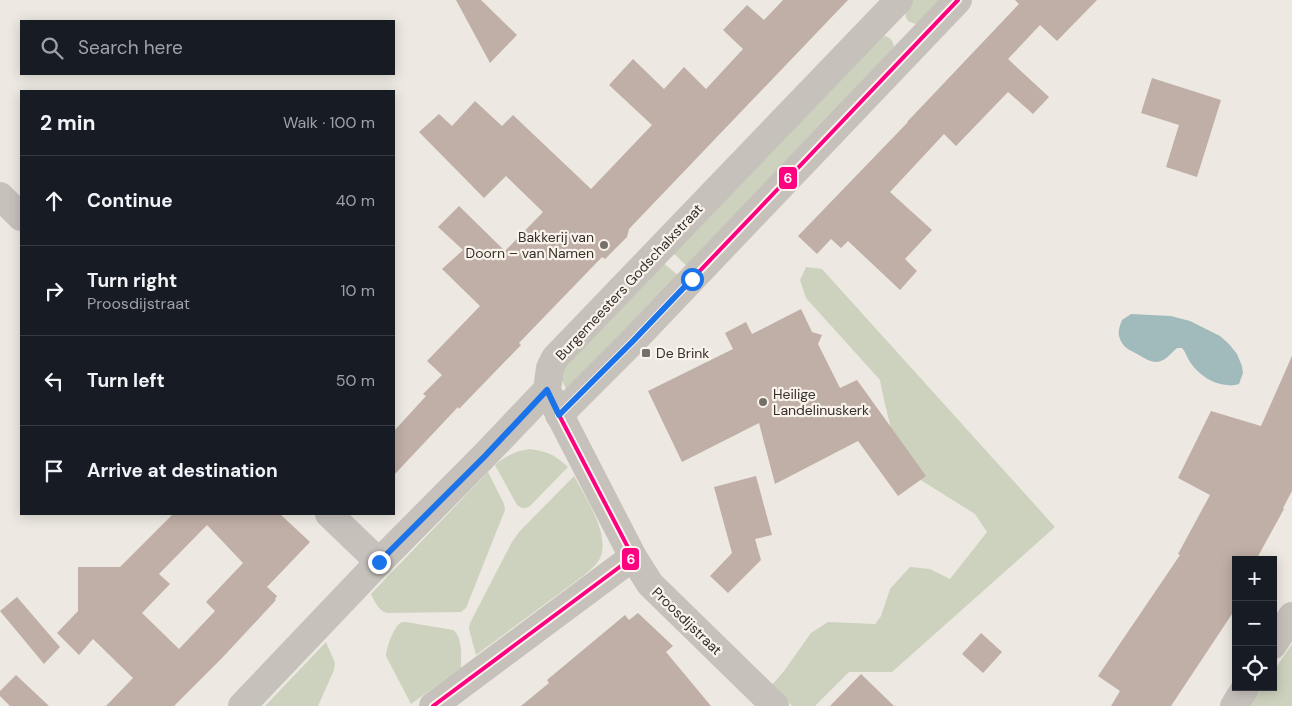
<!DOCTYPE html>
<meta charset="utf-8">
<style>
:root{--surface:#171b24;--page:#242831;--text:#f1f3f6;--muted:#9ea1a6;--line:#363941}
body{margin:0;font-family:"DM Sans",sans-serif;background:var(--page);color:var(--text)}
.controls{position:absolute;right:15px;bottom:15px;display:grid;overflow:hidden;border-radius:0px;box-shadow:0 2px 12px #0003}
.controls button{width:45px;height:45px;display:grid;place-items:center;padding:0;border:0;border-bottom:1px solid var(--line);background:var(--surface);color:var(--text);font:25px sans-serif}
.stop{position:absolute;width:15px;height:15px;margin:-11px;border:4px solid #1a73e8;border-radius:50%;background:#fff}
.stop.end{background:#1a73e8;border-color:#fff;box-shadow:0 1px 5px #0008}
.list{margin:0;padding:0;list-style:none}
h2{display:flex;justify-content:space-between;align-items:center;height:65px;margin:0;padding:0 20px;font-size:21px}
h2 small{font-size:16px;font-weight:400;color:var(--muted)}
.list li{display:grid;grid-template-columns:32px 1fr auto;gap:15px;align-items:center;box-sizing:border-box;height:90px;padding:0 20px;border-top:1px solid var(--line)}
.list b{display:block;font-size:19px;white-space:nowrap}
.list p{margin:0;font-size:16px;white-space:nowrap;color:var(--muted)}
.list em{font-size:16px;font-style:normal;color:var(--muted)}
.icon{flex:none;width:28px;height:28px;fill:none;stroke:currentColor;stroke-width:2;stroke-linecap:round;stroke-linejoin:round}
.map{position:relative;flex:none;width:1292px;height:706px;overflow:hidden}
.search{position:absolute;background:var(--surface);box-shadow:0 2px 12px #0003;left:20px;top:20px;width:375px;height:55px;display:flex;align-items:center;gap:12px;box-sizing:border-box;padding:0 18px;border-radius:0px;color:var(--muted);font-size:19px}
.panel{position:absolute;background:var(--surface);box-shadow:0 2px 12px #0003;left:20px;top:90px;width:375px;height:425px;border-radius:0px}
.map>svg:first-child{display:block}
.green{fill:#ccd2bd}
.water{fill:#a1babc}
.building{fill:#bfafa6;fill-rule:evenodd}
.lines{fill:none;stroke-linecap:round;stroke-linejoin:round}
.minor{stroke:#c6c1bb;stroke-width:28}
.bus-1-casing{stroke:#f9f3eb;stroke-width:8}
.bus-1{stroke:#ff0080;stroke-width:4}
.route{stroke:#1a73e8;stroke-width:6}
.poi-dot{fill:#76706a;stroke:#f9f3eb;stroke-width:2}
.labels{text-anchor:middle;dominant-baseline:central;stroke-width:4.5;stroke-linejoin:round;paint-order:stroke}
.poi-label{font-size:14px;fill:#362f2a;stroke:#f9f3eb;text-anchor:start}
.street-label{font-size:14px;fill:#362f2a;stroke:#f9f3eb}
.line-badge{stroke:#f9f3eb;stroke-width:2}
.badge-label{font-size:14px;text-anchor:middle;font-weight:bold;fill:#fff}
</style>
<div class="map">
<svg width="1292" height="706" viewBox="0 0 1292 706">
<rect width="100%" height="100%" fill="#ede9e2"/>
<g class="green">
<path d="M913,0H945L920,24C902,24 902,11 913,0Z"/>
<path d="M882,35C889,37 893,39 894,47L689,268L671,251Z"/>
<path d="M661,261L680,277L569,394L556,370Z"/>
<path d="M806,267L822,269L1055,527L892,672H849L815,706H792L772,685L784,671L811,633L828,622L875,624L881,616L890,589L910,567L930,569L950,579L987,532L975,514L911,474L898,458L884,400L880,380L806,298L800,280Z"/>
<path d="M529,449C547,451 555,455 568,467L530,506C525,509 522,509 517,505L495,465C507,455 514,452 529,449Z"/>
<path d="M488,472L504,504L505,510L466,608L461,612L387,613C378,610 375,602 371,594Z"/>
<path d="M574,476C585,497 609,532 601,556C598,564 590,570 583,576L476,655L469,629L470,623L512,542L519,532Z"/>
<path d="M406,622L453,630C463,638 461,655 461,668L411,704L386,656C386,649 393,630 398,625C401,622 402,622 406,622Z"/>
<path d="M326,642L335,663L334,670L318,706H265Z"/>
<path d="M1292,644V706H1250L1263,687H1273V672Z"/>
</g>
<path class="water" d="M1131,314L1171,316L1190,321L1220,336L1229,344L1237,354L1242,366L1243,373L1239,384C1235,385 1231,386 1227,385C1212,384 1198,374 1190,362C1187,357 1186,353 1182,348H1177C1172,352 1167,359 1161,361C1153,364 1146,359 1139,355C1130,350 1122,348 1119,336C1118,331 1120,325 1122,320Z"/>
<g class="building">
<path d="M456,0H481L517,35L490,63Z"/>
<path d="M783,0H848L629,229L627,237L605,259L602,257L519,343L521,345L459,409L458,407L394,475V431L426,396L423,394L442,375L427,361L480,306L442,269L463,250L438,227L459,206L505,251L543,212L506,176L484,198L419,132L439,114L452,126L475,101L502,126L513,115L591,189L652,125L609,85L633,59L664,89L684,67L706,89L743,49L723,30L747,5L764,20Z"/>
<path d="M1015,0H1097L1057,41L1040,25L1008,59L1049,97L1033,114L1008,92L956,146L944,134L890,192L932,230L905,259L917,271L900,290L848,241L841,248L831,239L817,254L798,236L908,122H907L1019,4Z"/>
<path d="M1152,78L1221,100L1197,177L1166,167L1179,125L1141,113Z"/>
<path d="M801,309L812,332L822,335L818,344L840,388L857,380L926,476L898,496L858,441L775,484L759,423L682,462L648,391L733,349L725,333L746,322L752,334Z"/>
<path d="M1292,356V491L1283,508L1284,509L1256,560H1236V608L1171,706H1111L1120,691L1098,676L1180,555L1178,554L1210,495L1178,478L1211,411L1261,426Z"/>
<path d="M756,476L772,535L755,539L761,560L728,593L710,576L732,553L714,487Z"/>
<path d="M173,514H280L310,542L267,587L277,596L275,599L276,600L222,658L174,706H106L133,678L93,639L79,655L57,633L78,611V567H120ZM207,525L243,563L206,602L215,611L179,649L142,613L170,584L159,574Z"/>
<path d="M17,597L60,647L44,664L0,611Z"/>
<path d="M638,613L673,646L666,652L711,706H521L549,683L547,680L625,615L629,620Z"/>
<path d="M981,633L1002,652L983,673L962,654Z"/>
<path d="M861,674L894,706H830Z"/>
<path d="M16,675L49,706H10L0,696V691Z"/>
</g>
<g class="lines">
<g class="minor">
<path d="M0,196L21,217"/>
<path d="M551,398L633,557L650,584L775,706"/>
<path d="M559,415L633,341L958,0"/>
<path d="M329,514L379,562"/>
<path d="M1273,645L1292,616"/>
<path d="M242,706L379,562L485,455L547,390L550,368L555,358L899,0"/>
<path d="M433,706L633,557"/>
<path d="M1234,706L1246,687"/>
</g>
<defs>
<path id="bus-1" d="M433,706L633,557L559,415L633,341L958,0"/>
</defs>
<use href="#bus-1" class="bus-1-casing"/>
<use href="#bus-1" class="bus-1"/>
</g>
<g class="lines">
<path class="route" d="M379,562L485,456L547,390L559,415L633,341L692,279"/>
</g>
<g class="poi-dot">
<circle cx="604" cy="245" r="5"/>
<rect x="641" y="348" width="10" height="10" rx="2.5"/>
<circle cx="763" cy="402" r="5"/>
</g>
<g class="labels">
<g class="poi-label">
<text x="594" y="237" text-anchor="end">Bakkerij van<tspan x="594" dy="16">Doorn – van Namen</tspan></text>
<text x="656" y="353">De Brink</text>
<text x="773" y="394">Heilige<tspan x="773" dy="16">Landelinuskerk</tspan></text>
</g>
<g class="street-label">
<text transform="translate(629 282) rotate(-47)">Burgemeesters Godschalxstraat</text>
<text transform="translate(687 621) rotate(44)">Proosdijstraat</text>
</g>
</g>
<g class="line-badge">
<rect x="778" y="166" width="20" height="24" rx="5" fill="#ff0080"/>
<rect x="621" y="547" width="19" height="24" rx="5" fill="#ff0080"/>
</g>
<g class="badge-label">
<text x="788" y="183">6</text>
<text x="631" y="564">6</text>
</g>
</svg>
<div class="controls">
<button>+</button>
<button>−</button>
<button><svg class="icon" aria-label="locate" viewBox="0 0 24 24"><circle cx="12" cy="12" r="6"/><path d="M12 2v4M12 18v4M2 12h4M18 12h4"/></svg></button>
</div>
<div class="stop" style="left:692px;top:279px"></div>
<div class="stop end" style="left:379px;top:562px"></div>
<div class="search"><svg class="icon" aria-label="search" viewBox="0 0 24 24"><circle cx="10" cy="10" r="6"/><path d="M15 15l6 6"/></svg>Search here</div>
<section class="panel">
<h2>2 min<small>Walk · 100 m</small></h2>
<ul class="list">
<li><svg class="icon" aria-label="ahead" viewBox="0 0 24 24"><path d="M12 20V5M6 11l6-6 6 6"/></svg><div><b>Continue</b></div><em>40 m</em></li>
<li><svg class="icon" aria-label="right" viewBox="0 0 24 24"><path d="M7 20v-9h11M14 6l5 5-5 5"/></svg><div><b>Turn right</b><p>Proosdijstraat</p></div><em>10 m</em></li>
<li><svg class="icon" aria-label="left" viewBox="0 0 24 24"><path d="M17 20v-9H6M10 6l-5 5 5 5"/></svg><div><b>Turn left</b></div><em>50 m</em></li>
<li><svg class="icon" aria-label="arrive" viewBox="0 0 24 24"><path d="M6 21V4h12l-3 4 3 4H6"/></svg><div><b>Arrive at destination</b></div></li>
</ul>
</section>
</div>
